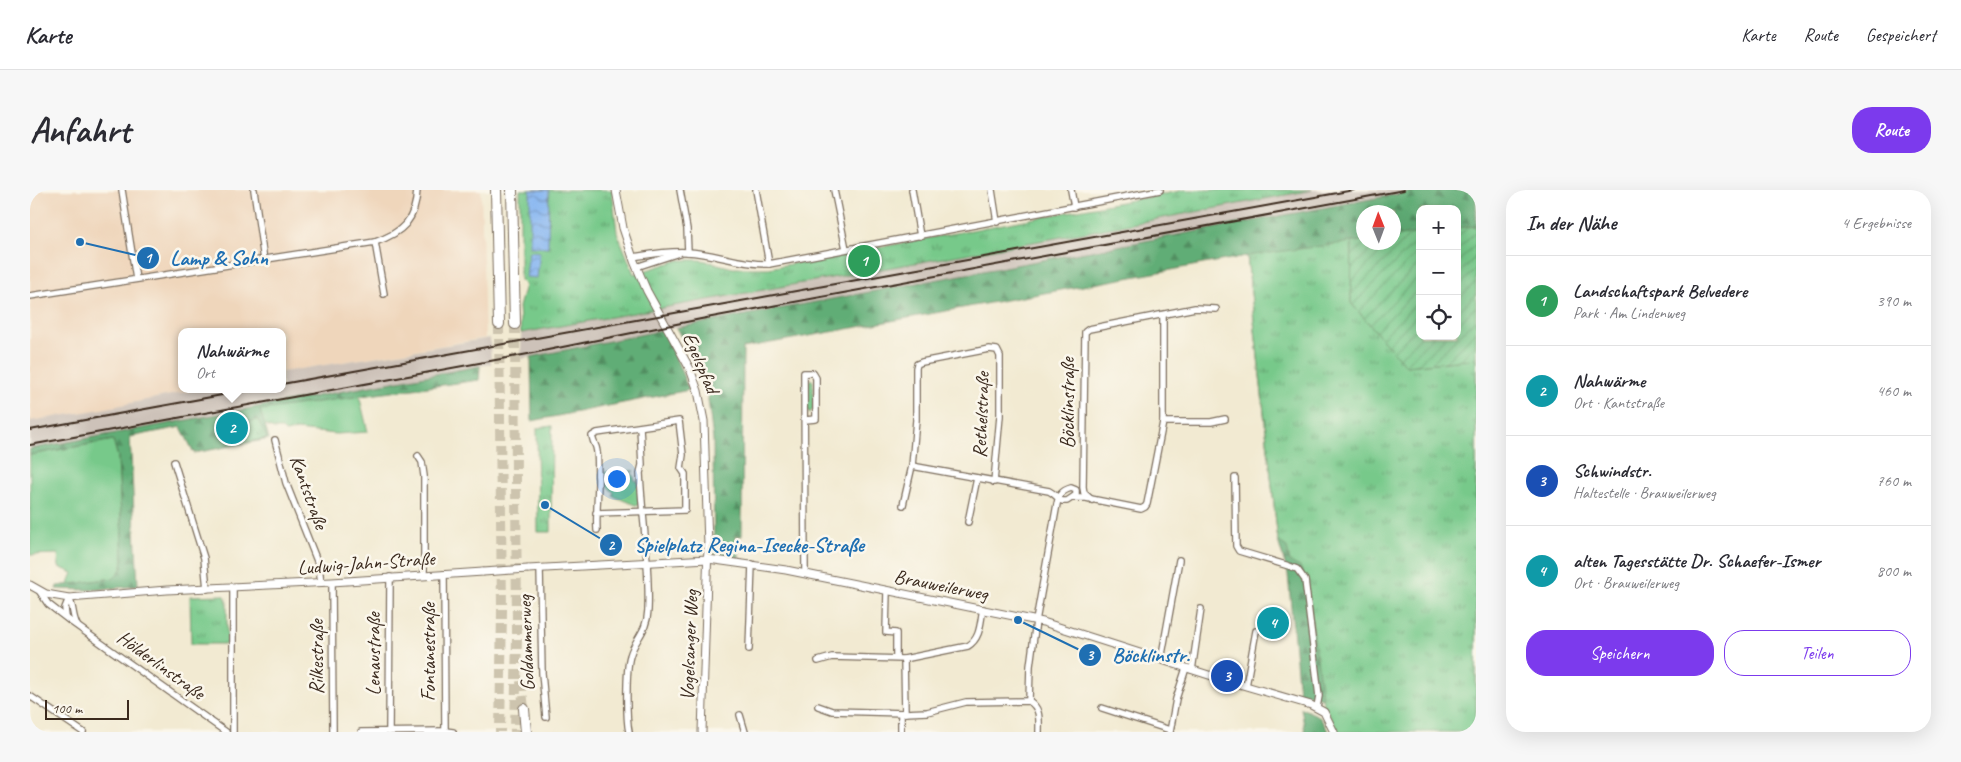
<!DOCTYPE html>
<html lang="de">
<meta charset="utf-8">
<style>
:root{--surface:#fff;--page:#f7f7f7;--text:#2b2b33;--muted:#7c7c81;--line:#e1e1e2;--accent:#7c3aed}
body{margin:0;font-family:Caveat,sans-serif;background:var(--page);color:var(--text)}
.controls{position:absolute;right:15px;top:15px;display:grid;overflow:hidden;border-radius:10px;box-shadow:0 5px 20px #0002}
.controls button{width:45px;height:45px;display:grid;place-items:center;padding:0;border:0;border-bottom:1px solid var(--line);background:var(--surface);color:var(--text);font:25px sans-serif}
.compass{position:absolute;left:1326px;top:15px;width:45px;height:45px;border-radius:50%;background:var(--surface);box-shadow:0 5px 20px #0002;rotate:359deg}
.scale{position:absolute;left:15px;bottom:12px;width:84px;box-sizing:border-box;padding-left:5px;border:2px solid #3b2a1e;border-top:0;font-size:14px;line-height:18px;white-space:nowrap;color:#3b2a1e;-webkit-text-stroke:4px #fbf7ec;paint-order:stroke}
.you{position:absolute;left:586px;top:288px;width:18px;height:18px;margin:-12px;border:4px solid #fff;border-radius:50%;background:#1a73e8;box-shadow:0 0 0 8px #1a73e833}
.badge{display:grid;place-items:center;width:32px;height:32px;border-radius:50%;background:var(--accent);color:#fff;font-size:16px;font-weight:700}
.pin{position:absolute;translate:-50% -50%;border:2px solid #fff;box-shadow:0 1px 5px #0006}
.popup{position:absolute;left:148px;top:138px;width:108px;height:65px;box-sizing:border-box;display:grid;place-content:center;border-radius:10px;background:var(--surface);filter:drop-shadow(0 1px 4px #0005);font-size:16px;white-space:nowrap;color:var(--muted)}
.popup b{font-size:19px;color:var(--text)}
.popup::after{content:'';position:absolute;left:50%;top:100%;margin-left:-10px;border:10px solid transparent;border-top-color:var(--surface)}
.list{margin:0;padding:0;list-style:none}
h2{display:flex;justify-content:space-between;align-items:center;height:65px;margin:0;padding:0 20px;font-size:21px}
h2 small{font-size:16px;font-weight:400;color:var(--muted)}
.list li{display:grid;grid-template-columns:32px 1fr auto;gap:15px;align-items:center;box-sizing:border-box;height:90px;padding:0 20px;border-top:1px solid var(--line)}
.list b{display:block;font-size:19px;white-space:nowrap}
.list p{margin:0;font-size:16px;white-space:nowrap;color:var(--muted)}
.list em{font-size:16px;font-style:normal;color:var(--muted)}
.actions{display:flex;gap:10px;padding:15px 20px}
.actions a{flex:1;padding:11px 0;border:1px solid var(--accent);border-radius:20px;text-align:center;font-size:18px;color:var(--accent)}
.actions .main{background:var(--accent);color:#fff}
.icon{flex:none;width:28px;height:28px;fill:none;stroke:currentColor;stroke-width:2;stroke-linecap:round;stroke-linejoin:round}
.map{position:relative;flex:none;width:1446px;height:542px;overflow:hidden;border-radius:20px}
header{display:flex;align-items:center;gap:30px;box-sizing:border-box;height:70px;padding:0 25px;background:var(--surface);border-bottom:1px solid var(--line)}
header strong{font-size:24px}
nav{display:flex;gap:28px;margin-inline-start:auto;font-size:18px}
.intro{display:flex;align-items:center;justify-content:space-between;box-sizing:border-box;height:120px;padding:0 30px}
h1{margin:0;font-size:35px}
.button{padding:12px 22px;border-radius:20px;background:var(--accent);color:#fff;font-size:18px;font-weight:700}
main{display:flex;gap:30px;padding:0 30px}
aside{flex:1;background:var(--surface);border-radius:20px;box-shadow:0 5px 20px #0002}
.map>svg:first-child{display:block}
.built{fill:#efd6bb}
.railway{fill:#cdc2b9}
.grass{fill:#77c98a;stroke:#597a54}
.forest{fill:url(#forest-firs);stroke:#4e6c4a}
.park{fill:url(#park-tufts);stroke:#597a54}
.garden{fill:url(#garden-furrows);stroke:#597a54}
.water{fill:url(#water-waves);stroke:#607088}
.lines{fill:none;stroke-linecap:round;stroke-linejoin:round}
.motorway-tunnel{stroke:#cdc4ae;stroke-width:10;stroke-dasharray:10 5;stroke-linecap:butt}
.minor-casing{stroke:#7b6d5d;stroke-width:8}
.tertiary-casing{stroke:#7b6d5d;stroke-width:9}
.motorway-casing{stroke:#7b6d5d;stroke-width:12}
.minor{stroke:#fff;stroke-width:5.5}
.tertiary{stroke:#fff;stroke-width:7}
.motorway{stroke:#fff;stroke-width:10}
.rail{stroke:#3b2a1e;stroke-width:2}
.tertiary-bridge-casing{stroke:#7b6d5d;stroke-width:9;stroke-linecap:butt}
.tertiary-bridge{stroke:#fff;stroke-width:7}
.labels{text-anchor:middle;dominant-baseline:central;stroke-width:5;stroke-linejoin:round;paint-order:stroke}
.street-label{font-size:20px;fill:#3b2a1e;stroke:#fbf7ec}
.leader{fill:none;stroke:#1f6fb2;stroke-width:2}
.callout-dot{fill:#1f6fb2;stroke:#fbf7ec;stroke-width:2}
.mark-label{font-size:15px;text-anchor:middle;font-weight:bold;fill:#fff}
.callout-label{font-size:21px;text-anchor:middle;font-weight:bold;fill:#1f6fb2;stroke:#fbf7ec;stroke-width:5;stroke-linejoin:round;paint-order:stroke}
</style>
<header>
<strong>Karte</strong>
<nav><a>Karte</a><a>Route</a><a>Gespeichert</a></nav>
</header>
<div class="intro"><h1>Anfahrt</h1><a class="button">Route</a></div>
<main>
<div class="map">
<svg width="1446" height="542" viewBox="0 0 1446 542">
<defs>
<pattern id="forest-firs" width="22" height="20" patternUnits="userSpaceOnUse" patternTransform="scale(1.25)"><rect width="22" height="20" fill="#61ad76"/><path d="M5 1l3.5 6h-7zM16 11l3.5 6h-7z" fill="#518d60"/></pattern>
<pattern id="park-tufts" width="24" height="20" patternUnits="userSpaceOnUse" patternTransform="scale(1.25)"><rect width="24" height="20" fill="#77c98a"/><path d="M3 7l-1-3M5 7V3M7 7l1-3M15 17l-1-3M17 17v-4M19 17l1-3" fill="none" stroke="#63a370"/></pattern>
<pattern id="garden-furrows" width="10" height="10" patternUnits="userSpaceOnUse" patternTransform="scale(1.25)"><rect width="10" height="10" fill="#77c98a"/><path d="M-1 1l2-2M0 10L10 0M9 11l2-2" fill="none" stroke="#63a370"/></pattern>
<pattern id="water-waves" width="16" height="10" patternUnits="userSpaceOnUse" patternTransform="scale(1.25)"><rect width="16" height="10" fill="#85b5f1"/><path d="M0 5q4-4 8 0t8 0" fill="none" stroke="#6e93c3"/></pattern>
</defs>
<rect width="100%" height="100%" fill="#fbf7ec"/>
<filter id="ink" filterUnits="userSpaceOnUse"><feTurbulence type="fractalNoise" baseFrequency=".02" numOctaves="2"/><feDisplacementMap in="SourceGraphic" scale="10" xChannelSelector="R" yChannelSelector="G"/><feConvolveMatrix kernelMatrix="1 2 1 2 8 2 1 2 1" color-interpolation-filters="sRGB"/></filter>
<filter id="wash" filterUnits="userSpaceOnUse"><feTurbulence type="fractalNoise" baseFrequency=".0096" numOctaves="4" result="noise"/><feDisplacementMap in="SourceGraphic" scale="20" xChannelSelector="R" yChannelSelector="G"/><feGaussianBlur stdDeviation="1.12" result="paint"/><feColorMatrix in="noise" values="0 0 0 0 0 0 0 0 0 0 0 0 0 0 0 0 0 1.4 0 .05"/><feComposite in="paint" operator="in"/></filter>
<g filter="url(#wash)">
<rect width="100%" height="100%" fill="#f2ead2"/>
<path class="built" d="M0,0H451L455,148L252,182V142H152V199H170L72,219L0,231Z"/>
<g class="railway">
<path d="M1282,0H1390L646,138L491,169V143L1037,46Z"/>
<path d="M460,148L461,174L0,259V231L72,219L170,199H252V182Z"/>
</g>
<g class="grass">
<path d="M781,189L783,191V219L780,223L777,219L778,192Z"/>
<path d="M329,205L338,242L306,244L267,240L255,242L252,239H244L234,235L230,220Z"/>
<path d="M83,250L88,267L93,368L92,378L84,388L38,395L43,383L29,377L28,364L0,365V265Z"/>
<path d="M604,281L586,291L573,282Z"/>
<path d="M603,284L605,291H608L609,315H605L583,306L584,303L575,293L577,290L590,296L593,294L591,292Z"/>
</g>
<g class="forest">
<path d="M1390,0H1446V36L1427,38V19H1390V43L1364,47V22H1334L1333,51L1322,53L1376,176L1446,169V542L1269,503L1258,384L1248,351L1217,66L713,158L712,346H706V356H709V368L687,366L684,364L683,250L677,201L662,166L646,138Z"/>
<path d="M634,140L659,200L502,231L501,167Z"/>
<path d="M450,176L449,190L230,220L239,249L164,263L151,237L100,247L108,396L60,400L26,399L27,396L84,388L92,378L93,368L88,267L83,250L0,265V259Z"/>
<path d="M1271,518L1289,526L1299,542H1275Z"/>
</g>
<g class="park">
<path d="M490,0H582L587,42L604,84L649,70H672L703,78H739L1155,0H1282L1037,46L491,143L489,117L495,95L490,90Z"/>
<path d="M1322,52L1321,113L1376,176L1446,169V542H1308L1293,514L1277,391L1270,377L1260,372L1257,357L1248,351L1217,66Z"/>
<path d="M228,230L237,248L211,253L207,235Z"/>
<path d="M522,236L521,342H508L507,238Z"/>
<path d="M192,405L195,406L197,411V454H161L160,406Z"/>
</g>
<path class="garden" d="M1446,36V169L1376,176L1321,113L1322,52L1333,51L1334,52H1364V47L1390,43V146H1427V38Z"/>
<g class="water">
<path d="M500,0H519L518,57H500Z"/>
<path d="M499,61L510,62L507,88L496,87Z"/>
</g>
</g>
<g filter="url(#ink)">
<g class="lines">
<g class="motorway-tunnel">
<path d="M469,134L472,420L470,542"/>
<path d="M485,134L487,446L485,542"/>
<path d="M491,491L494,519"/>
</g>
<defs>
<g id="minor">
<path d="M92,0L106,89"/>
<path d="M224,0L234,70"/>
<path d="M650,0L657,39L658,62"/>
<path d="M726,0L739,74"/>
<path d="M804,0L816,59"/>
<path d="M882,0L890,46"/>
<path d="M962,0L967,32"/>
<path d="M1041,0L1044,17"/>
<path d="M345,52L354,104"/>
<path d="M603,67C622,64 638,61 657,62C685,63 709,75 739,74L1130,0"/>
<path d="M606,77L649,63"/>
<path d="M0,106L345,52C372,43 386,30 387,0"/>
<path d="M1133,232H1181L1195,229"/>
<path d="M245,250L256,293L289,376L291,393"/>
<path d="M388,266L392,272L394,286V386"/>
<path d="M144,272L174,368L177,399"/>
<path d="M882,276L1019,301C1025,304 1027,308 1032,311H1037L1046,305V300L1041,298C1031,301 1029,305 1027,314L1006,431L1000,476L999,511"/>
<path d="M1205,288L1206,356L1209,361L1259,376L1267,379L1275,390L1289,506L1287,517"/>
<path d="M1043,308H1056L1111,319L1115,317L1117,314L1133,232V126"/>
<path d="M1062,310L1054,303L1053,297L1055,142L1059,139L1165,118L1186,119"/>
<path d="M873,315L882,276L886,230V178L887,174L892,172L959,159L967,160L970,166V226L964,292"/>
<path d="M566,323L655,320V284L651,278L653,265L649,231L567,243L562,246C563,251 564,253 566,257C569,267 567,280 568,289C568,307 566,323 567,340"/>
<path d="M938,332L947,288"/>
<path d="M510,378L512,483L516,527"/>
<path d="M414,384L415,541"/>
<path d="M775,384L774,183H783L786,188V229L775,230"/>
<path d="M302,392L303,542"/>
<path d="M203,398V542"/>
<path d="M857,401L856,442L866,443V468"/>
<path d="M10,402L18,414L40,431L196,542"/>
<path d="M39,408C44,417 42,426 47,435"/>
<path d="M36,427L35,418L39,408"/>
<path d="M719,459L722,374"/>
<path d="M874,469L875,523"/>
<path d="M1131,470L1149,370"/>
<path d="M788,471L802,467L874,469L938,456C951,448 950,433 953,419"/>
<path d="M1162,480L1171,419"/>
<path d="M1216,496L1226,441"/>
<path d="M0,506L53,542"/>
<path d="M788,516L802,521L875,523L897,522L936,512L999,511C1011,518 1009,530 1009,542"/>
<path d="M1072,518L1140,540"/>
<path d="M710,525L715,542"/>
<path d="M331,542L415,541L423,542"/>
<path d="M359,542L360,387"/>
<path d="M599,542C596,528 596,479 600,466C605,448 617,443 618,420C620,374 612,328 610,283L612,275L610,237"/>
<path d="M871,542V523"/>
<path d="M1140,542L1146,509L1156,478"/>
</g>
<g id="tertiary">
<path d="M586,0L593,38L604,71L617,101L660,179L668,201L674,231L678,356L672,542"/>
<path d="M498,379L678,369L756,380L1013,432L1185,487L1281,515L1294,522L1304,542"/>
<path d="M0,395L16,404L39,408L137,400L302,392L453,382"/>
</g>
<g id="motorway">
<path d="M466,0L469,134"/>
<path d="M482,0L485,134"/>
<path d="M494,519L496,542"/>
</g>
</defs>
<use href="#minor" class="minor-casing"/>
<use href="#tertiary" class="tertiary-casing"/>
<use href="#motorway" class="motorway-casing"/>
<use href="#minor" class="minor"/>
<use href="#tertiary" class="tertiary"/>
<use href="#motorway" class="motorway"/>
<g class="rail">
<path d="M252,194L1324,0"/>
<path d="M0,240L225,199"/>
<path d="M0,255L498,164L671,129L1374,0"/>
</g>
<defs>
<path id="tertiary-bridge" d="M453,382L498,379"/>
</defs>
<use href="#tertiary-bridge" class="tertiary-bridge-casing"/>
<use href="#tertiary-bridge" class="tertiary-bridge"/>
</g>
</g>
<g class="labels">
<g class="street-label">
<text transform="translate(671 173) rotate(67)">Egelspfad</text>
<text transform="translate(1037 213) rotate(-90)">Böcklinstraße</text>
<text transform="translate(951 225) rotate(-88)">Rethelstraße</text>
<text transform="translate(279 302) rotate(70)">Kantstraße</text>
<text transform="translate(336 373) rotate(-4)">Ludwig-Jahn-Straße</text>
<text transform="translate(911 395) rotate(11)">Brauweilerweg</text>
<text transform="translate(496 453) rotate(-92)">Goldammerweg</text>
<text transform="translate(659 455) rotate(-88)">Vogelsanger Weg</text>
<text transform="translate(398 462) rotate(-90)">Fontanestraße</text>
<text transform="translate(343 464) rotate(-90)">Lenaustraße</text>
<text transform="translate(286 467) rotate(-90)">Rilkestraße</text>
<text transform="translate(131 475) rotate(36)">Hölderlinstraße</text>
</g>
</g>
<path class="leader" d="M50 52L118 68M515 315L581 355M988 430L1060 465"/>
<g class="callout-dot">
<circle cx="50" cy="52" r="5"/>
<circle cx="515" cy="315" r="5"/>
<circle cx="988" cy="430" r="5"/>
<circle cx="118" cy="68" r="12"/>
<circle cx="581" cy="355" r="12"/>
<circle cx="1060" cy="465" r="12"/>
</g>
<g class="mark-label">
<text x="118" y="73">1</text>
<text x="581" y="360">2</text>
<text x="1060" y="470">3</text>
</g>
<g class="callout-label">
<text x="189" y="75">Lamp &amp; Sohn</text>
<text x="719" y="362">Spielplatz Regina-Isecke-Straße</text>
<text x="1121" y="472">Böcklinstr.</text>
</g>
</svg>
<div class="controls">
<button>+</button>
<button>−</button>
<button><svg class="icon" aria-label="locate" viewBox="0 0 24 24"><circle cx="12" cy="12" r="6"/><path d="M12 2v4M12 18v4M2 12h4M18 12h4"/></svg></button>
</div>
<svg class="compass" viewBox="-18 -18 36 36"><path d="M0-13l5 13h-10z" fill="#e53935"/><path d="M0 13l5-13h-10z" fill="#7c7c81"/></svg>
<div class="scale">100 m</div>
<div class="you"></div>
<div class="pin badge" style="left:834px;top:71px;background:#2e9e5b">1</div>
<div class="pin badge" style="left:202px;top:238px;background:#0f9aa8">2</div>
<div class="popup"><b>Nahwärme</b>Ort</div>
<div class="pin badge" style="left:1197px;top:486px;background:#1a4fb4">3</div>
<div class="pin badge" style="left:1243px;top:433px;background:#0f9aa8">4</div>
</div>
<aside>
<h2>In der Nähe<small>4 Ergebnisse</small></h2>
<ul class="list">
<li><span class="badge" style="background:#2e9e5b">1</span><div><b>Landschaftspark Belvedere</b><p>Park · Am Lindenweg</p></div><em>390 m</em></li>
<li><span class="badge" style="background:#0f9aa8">2</span><div><b>Nahwärme</b><p>Ort · Kantstraße</p></div><em>460 m</em></li>
<li><span class="badge" style="background:#1a4fb4">3</span><div><b>Schwindstr.</b><p>Haltestelle · Brauweilerweg</p></div><em>760 m</em></li>
<li><span class="badge" style="background:#0f9aa8">4</span><div><b>alten Tagesstätte Dr. Schaefer-Ismer</b><p>Ort · Brauweilerweg</p></div><em>800 m</em></li>
</ul>
<div class="actions"><a class="main">Speichern</a><a>Teilen</a></div>
</aside>
</main>
